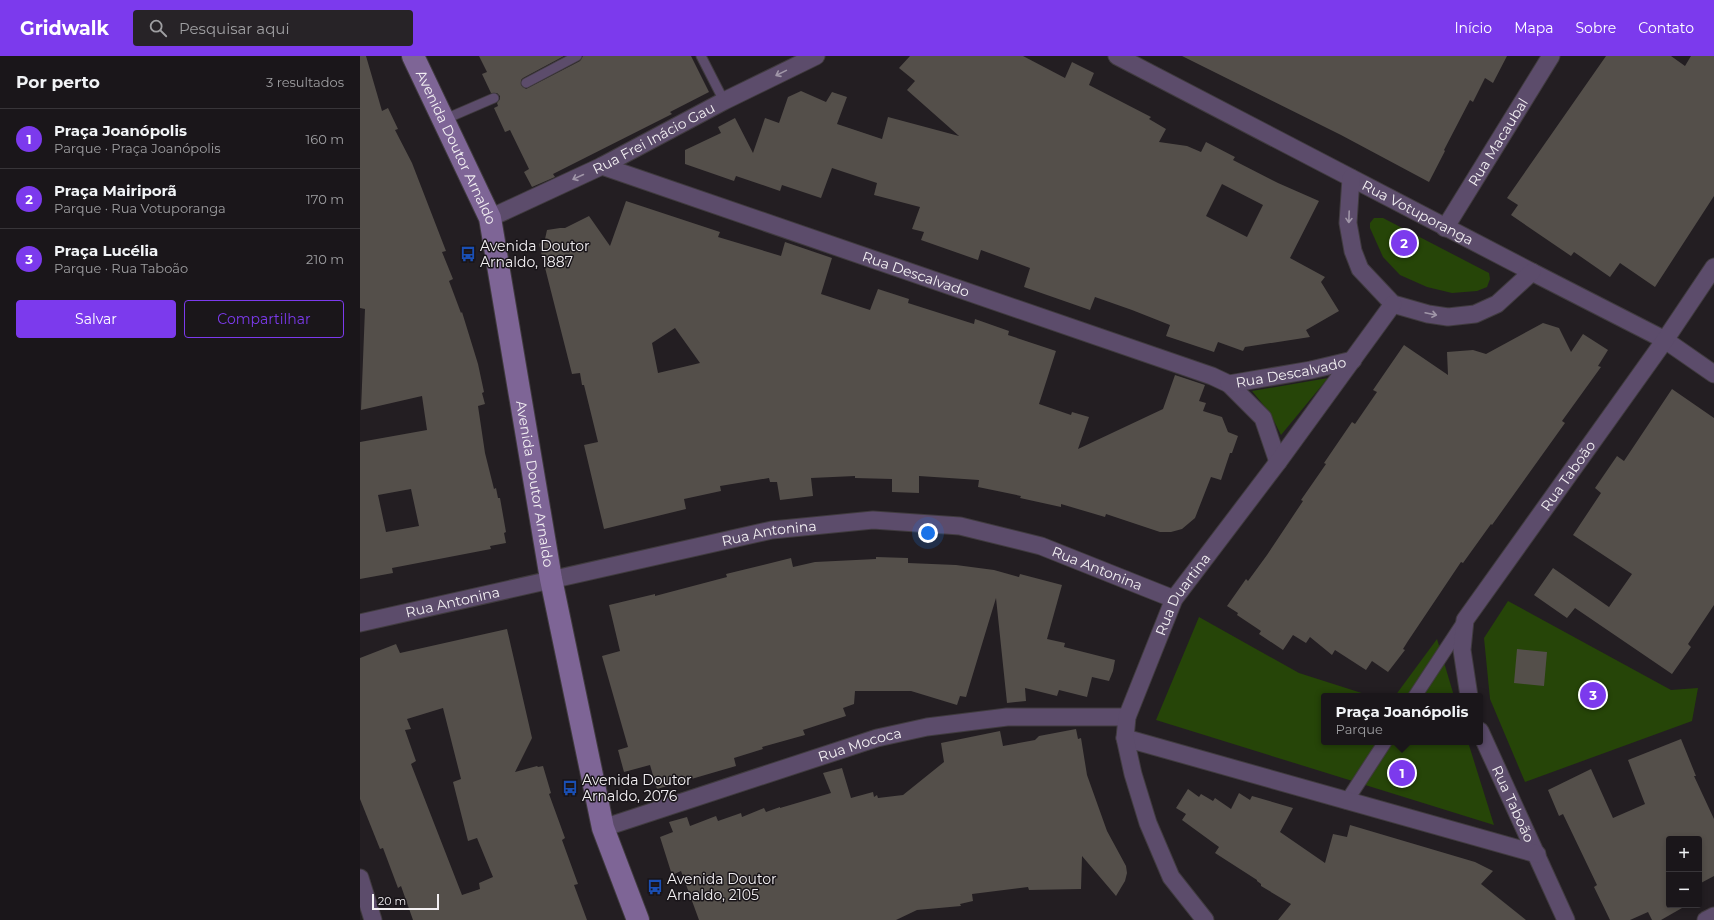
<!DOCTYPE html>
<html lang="pt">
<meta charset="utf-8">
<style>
:root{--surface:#1a161a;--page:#272327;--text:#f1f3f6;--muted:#9f9fa2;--line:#383539;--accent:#7c3aed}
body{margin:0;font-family:Montserrat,sans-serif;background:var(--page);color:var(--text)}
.controls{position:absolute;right:12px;bottom:12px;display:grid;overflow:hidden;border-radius:4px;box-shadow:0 2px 6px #0003}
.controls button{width:36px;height:36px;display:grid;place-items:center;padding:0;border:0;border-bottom:1px solid var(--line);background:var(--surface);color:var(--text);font:20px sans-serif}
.scale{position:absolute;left:12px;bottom:10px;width:67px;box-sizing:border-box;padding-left:4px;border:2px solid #f3f0f3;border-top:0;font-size:11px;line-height:14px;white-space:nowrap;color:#f3f0f3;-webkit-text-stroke:3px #191519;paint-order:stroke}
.you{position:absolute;left:568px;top:477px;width:14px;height:14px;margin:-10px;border:3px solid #fff;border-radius:50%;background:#1a73e8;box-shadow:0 0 0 6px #1a73e833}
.badge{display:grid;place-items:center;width:26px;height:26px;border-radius:50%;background:var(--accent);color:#fff;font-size:13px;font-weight:700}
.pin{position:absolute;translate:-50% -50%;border:2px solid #fff;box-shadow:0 1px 4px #0006}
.popup{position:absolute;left:961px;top:637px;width:162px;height:52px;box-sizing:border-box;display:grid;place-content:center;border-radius:4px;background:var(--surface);filter:drop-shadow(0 1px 3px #0005);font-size:13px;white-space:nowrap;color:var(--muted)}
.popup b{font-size:15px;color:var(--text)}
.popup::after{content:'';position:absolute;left:50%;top:100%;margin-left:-8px;border:8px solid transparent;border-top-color:var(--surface)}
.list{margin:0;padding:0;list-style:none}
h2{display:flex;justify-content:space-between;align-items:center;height:52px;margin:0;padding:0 16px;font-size:17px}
h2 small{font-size:13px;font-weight:400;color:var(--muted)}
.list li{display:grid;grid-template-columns:26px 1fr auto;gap:12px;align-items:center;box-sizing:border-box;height:60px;padding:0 16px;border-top:1px solid var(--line)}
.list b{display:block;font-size:15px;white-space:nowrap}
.list p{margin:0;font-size:13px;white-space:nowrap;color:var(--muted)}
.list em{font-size:13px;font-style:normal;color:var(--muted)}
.actions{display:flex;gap:8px;padding:12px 16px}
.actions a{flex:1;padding:9px 0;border:1px solid var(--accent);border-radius:4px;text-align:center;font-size:14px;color:var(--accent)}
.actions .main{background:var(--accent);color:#fff}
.icon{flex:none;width:22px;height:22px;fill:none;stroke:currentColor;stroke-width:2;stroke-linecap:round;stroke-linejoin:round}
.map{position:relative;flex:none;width:1354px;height:864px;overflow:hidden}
header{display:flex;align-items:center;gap:24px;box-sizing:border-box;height:56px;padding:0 20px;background:var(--accent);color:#fff}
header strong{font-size:19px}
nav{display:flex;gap:22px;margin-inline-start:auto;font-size:14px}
.search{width:280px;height:36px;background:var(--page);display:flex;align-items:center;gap:10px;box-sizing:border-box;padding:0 14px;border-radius:4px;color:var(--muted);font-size:15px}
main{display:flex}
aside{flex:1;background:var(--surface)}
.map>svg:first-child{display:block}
.green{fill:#264508}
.building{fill:#544f4a;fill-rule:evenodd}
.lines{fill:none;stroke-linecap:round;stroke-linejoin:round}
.service-casing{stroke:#403b3f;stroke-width:11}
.pedestrian-casing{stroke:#403b3f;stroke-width:15}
.minor-casing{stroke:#403b3f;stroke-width:19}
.secondary-casing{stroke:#403b3f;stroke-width:24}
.service{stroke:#5c4c6b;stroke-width:9}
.pedestrian{stroke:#5c4c6b;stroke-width:13}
.minor{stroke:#5c4c6b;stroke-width:17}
.secondary{stroke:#7e6596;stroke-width:22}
.oneway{stroke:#a096a8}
.labels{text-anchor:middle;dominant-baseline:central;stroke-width:3;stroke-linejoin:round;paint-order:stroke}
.street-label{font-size:14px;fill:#f3f0f3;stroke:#191519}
.poi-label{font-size:14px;fill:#f3f0f3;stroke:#191519;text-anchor:start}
</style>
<header>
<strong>Gridwalk</strong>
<div class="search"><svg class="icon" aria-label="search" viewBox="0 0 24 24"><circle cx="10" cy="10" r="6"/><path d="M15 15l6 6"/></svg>Pesquisar aqui</div>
<nav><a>Início</a><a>Mapa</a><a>Sobre</a><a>Contato</a></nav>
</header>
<main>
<aside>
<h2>Por perto<small>3 resultados</small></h2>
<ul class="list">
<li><span class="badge">1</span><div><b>Praça Joanópolis</b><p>Parque · Praça Joanópolis</p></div><em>160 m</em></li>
<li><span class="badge">2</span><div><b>Praça Mairiporã</b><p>Parque · Rua Votuporanga</p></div><em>170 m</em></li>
<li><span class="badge">3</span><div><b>Praça Lucélia</b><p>Parque · Rua Taboão</p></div><em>210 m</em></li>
</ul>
<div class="actions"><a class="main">Salvar</a><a>Compartilhar</a></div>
</aside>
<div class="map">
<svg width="1354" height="864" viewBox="0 0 1354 864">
<rect width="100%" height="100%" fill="#231e22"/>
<g class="green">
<path d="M1014,162H1023L1129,217L1130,223L1127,231L1117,235L1092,237L1067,231L1040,219L1023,201L1010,172V167Z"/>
<path d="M968,322L921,379L910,357L892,335Z"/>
<path d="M1148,545L1311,634L1338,632L1332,665L1165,726L1130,643L1124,582Z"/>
<path d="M839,561L939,617L1011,640H964V686H1108L1134,769L796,664Z"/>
<path d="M1077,583L1094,640H1035Z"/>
</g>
<g class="building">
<path d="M0,0H6L22,55L28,52L38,73L35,74L52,107L86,195L82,196L93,223L89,225L101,257L102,256L118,308L124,336L122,337L125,348L118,350L125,397L134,433L136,432L138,442H140L146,476L144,477L146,487L130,490L131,493L32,512L33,517L0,523V386L67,374L62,340L1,354L5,253L0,252ZM51,433L59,470L26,476L18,439Z"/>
<path d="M119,0H204L163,22L161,24V29L166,33L220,5L223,0H331L349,36L310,56L312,58L193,118L195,121L172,131L164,116L169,113L150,74L145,76L134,52L138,50L137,47L140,43V40L137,37H131L122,18L127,16Z"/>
<path d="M550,0H663L705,22L712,6L734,17L729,29L791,61L789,63L806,73L799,86L827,90L841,96L846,86L875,101L873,104L918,127L959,145L930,202L965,221L961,226L979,255L946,274L950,281L885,291L883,295L858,286L854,296L806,280L810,269L772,254L735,241L730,254L664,231L670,212L621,194L618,204L561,184L564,176L552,173L560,151L514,139L517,127L472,112L461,142L422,129L420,135L376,120L374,125L325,108V94L361,77L358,71L375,62L393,97L405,62L419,67L428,41L441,35L466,46L472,36L487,41L477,68L522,83L528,61L599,80L547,34L555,25L539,12ZM862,128L903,149L887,181L846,160Z"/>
<path d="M822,0H1147L1133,27L1125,22L1113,46L1110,44L1084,94L1085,95L1069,126L981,79Z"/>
<path d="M1246,0H1311L1325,10L1331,0H1354V140L1295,231L1260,207L1250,221L1214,196L1211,200L1151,159L1158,149L1147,142Z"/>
<path d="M266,145L360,176L358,181L421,200L425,186L472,202L461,238L510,254L518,233L549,243L548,247L614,268L615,263L649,275L648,279L696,295L679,348L711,359L712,356L729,361L718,393L803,353L815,319L845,329L839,345L846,347L843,355L862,361L868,376L878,380L872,397H870L861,424L851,421L835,462L822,473L811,476H800L746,458L745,461L701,448V451L660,442L661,440L618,431L619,424L559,420V437L532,436V423L495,422V420L451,422L453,440L420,444L417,426H410L409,422L360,430L361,435L324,443L326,453L244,473L224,389L238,386L224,329H222L220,317L212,318L179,188L185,183L187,174L200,172H205L229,160L250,190ZM315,272L340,307L298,317L292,287Z"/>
<path d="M1183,267L1199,272L1211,296L1223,278L1248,294L1238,310L1241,311L1202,365L1205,367L1132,469L1131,468L1103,507L1101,506L1048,585L1043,593L1045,594L1028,616L1012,605L1006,614L975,594L972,599L950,581L946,587L933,579L923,594L899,578L901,575L877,559L878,557L867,550L886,523L888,525L907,499L943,445L941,444L966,408L964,407L992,366L995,368L1017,336L1013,334L1044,289L1088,319L1087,296L1113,294L1126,298Z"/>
<path d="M1312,333L1354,362V549L1328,588L1331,591L1312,618L1215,552L1207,562L1174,539L1193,512L1249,551L1272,518L1213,479L1241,437L1235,432L1257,400L1264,405Z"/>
<path d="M516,501L548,502V507L596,509L634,514L659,521L660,518L702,529L687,583L705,587L704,591L755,604L753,615L749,625L732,621L727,641L699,634L697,640L665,632L666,645L647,647L636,542L606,641L600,640L597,649L551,635H495L494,648L483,652L486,660L443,674L445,679L402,691L403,693L374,702L376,710L297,733L290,709L264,716L258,694L268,691L242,600L260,595L249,549L295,538V540L367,521L366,518L431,502L433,511L455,506L516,503Z"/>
<path d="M147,573L172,682L155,716L177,710L178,711L183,710L191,737L189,738L205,782L202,784L218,828L214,829L227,864H53L41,830L38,832L23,792L20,793L0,743V602L36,588L40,597ZM83,652L101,723L93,726L108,785L117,782L133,821L119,827L120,833L102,839L51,708L56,705L45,674L51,673L47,663Z"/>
<path d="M1157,593L1187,596L1184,630L1154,627Z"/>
<path d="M716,673L718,683L721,682L727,719L747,775L766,810L767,817L765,825L756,840L722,800L721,833L669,834L668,831L612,838L613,845L600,848L601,850L557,854L536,864H339L321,815L312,819L300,781L313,776L309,766L327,761L330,770L356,760L358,765L381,757L382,761L404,752L406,756L420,751V752L471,737L463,717L482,712L491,742L513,736L514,741L517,739L518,742L543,739L584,706L581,687L640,675L643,690L675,684L679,680Z"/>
<path d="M1321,683L1336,720H1334L1354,763V820L1339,828V783H1309V849H1320L1322,852L1301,864H1292L1288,856L1270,864H1250L1234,831L1237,829L1203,758L1199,760L1188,734L1231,713L1253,762L1285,748L1268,704Z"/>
<path d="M828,733L839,741L841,738L853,745L855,742L871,753L879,737L890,744L892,740L933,752L920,776L965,807L973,778L987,781L990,769L1115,806L1133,815L1121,828L1166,864H918L931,848L901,830V828L897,825V824L855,797L859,791L822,764L826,758L816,752Z"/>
</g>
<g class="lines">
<defs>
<g id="service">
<path d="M341,0L364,45"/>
<path d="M166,27L217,0"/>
<path d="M83,64L134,42"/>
</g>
<g id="pedestrian">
<path d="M1055,640L1105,564"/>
<path d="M986,746L1025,686"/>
</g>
<g id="minor">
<path id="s1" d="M757,0L1172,216L1305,284L1354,318"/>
<path id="s2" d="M242,110L852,320L869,328L903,362L918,406"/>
<path d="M991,122L988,167L993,195L1000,213L1033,248L1068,258L1088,261L1115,258L1137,248L1172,216"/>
<path id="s3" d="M130,162L242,110L364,45L456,0"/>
<path id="s4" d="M1085,172L1191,0"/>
<path id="s5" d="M869,328L951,314L993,304"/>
<path id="s6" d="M0,567L412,474L513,464L600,470L681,490L814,543"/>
<path id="s7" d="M1109,640L1102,594L1105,564L1305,284L1354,211"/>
<path id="s8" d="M1120,675L1206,864"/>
<path d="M765,682L1177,798"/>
<path id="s9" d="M243,772L517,682L567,671L647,661H767"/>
<path d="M0,822L13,864"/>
<path id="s10" d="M845,864L811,821L788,767L773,718L765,682L767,661L814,543L918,406L1033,248"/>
<path d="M1346,864L1354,860"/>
</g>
<g id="secondary">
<path id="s11" d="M53,0L130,162L191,523L243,772L278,864"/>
</g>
</defs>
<use href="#service" class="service-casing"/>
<use href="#pedestrian" class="pedestrian-casing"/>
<use href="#minor" class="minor-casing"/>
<use href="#secondary" class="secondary-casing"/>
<use href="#service" class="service"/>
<use href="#pedestrian" class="pedestrian"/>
<use href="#minor" class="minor"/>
<use href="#secondary" class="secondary"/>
</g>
<defs><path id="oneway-shaft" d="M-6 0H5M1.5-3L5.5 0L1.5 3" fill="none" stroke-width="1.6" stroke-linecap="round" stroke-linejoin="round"/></defs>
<g class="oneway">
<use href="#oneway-shaft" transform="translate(421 17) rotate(154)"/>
<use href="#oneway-shaft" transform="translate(218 121) rotate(155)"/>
<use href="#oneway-shaft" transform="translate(989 161) rotate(92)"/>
<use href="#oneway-shaft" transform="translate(1071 258) rotate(12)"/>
</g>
<defs>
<symbol id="bus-bare" viewBox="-9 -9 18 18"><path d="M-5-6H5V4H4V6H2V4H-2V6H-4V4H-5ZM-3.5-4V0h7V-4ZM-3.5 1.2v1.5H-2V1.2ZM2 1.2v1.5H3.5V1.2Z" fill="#1a4fb4" stroke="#191519" stroke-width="2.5" paint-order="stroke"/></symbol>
</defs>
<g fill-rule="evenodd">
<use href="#bus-bare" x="97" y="187" width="22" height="22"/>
<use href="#bus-bare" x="199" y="721" width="22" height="22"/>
<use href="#bus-bare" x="284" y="820" width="22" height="22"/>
</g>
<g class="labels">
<g class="street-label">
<text stroke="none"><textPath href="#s3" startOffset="182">Rua Frei Inácio Gau</textPath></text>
<text stroke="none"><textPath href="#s4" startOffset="101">Rua Macaubal</textPath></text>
<text stroke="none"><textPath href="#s11" startOffset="101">Avenida Doutor Arnaldo</textPath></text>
<text stroke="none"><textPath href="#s1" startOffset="339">Rua Votuporanga</textPath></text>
<text stroke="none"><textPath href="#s2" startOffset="332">Rua Descalvado</textPath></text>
<text stroke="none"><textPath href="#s5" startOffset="63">Rua Descalvado</textPath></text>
<text stroke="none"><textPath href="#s7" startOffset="254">Rua Taboão</textPath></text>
<text stroke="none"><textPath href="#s11" startOffset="449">Avenida Doutor Arnaldo</textPath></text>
<text stroke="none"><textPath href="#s6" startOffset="419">Rua Antonina</textPath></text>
<text stroke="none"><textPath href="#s6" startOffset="755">Rua Antonina</textPath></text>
<text stroke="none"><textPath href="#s10" startOffset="358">Rua Duartina</textPath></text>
<text stroke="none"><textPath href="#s6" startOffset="95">Rua Antonina</textPath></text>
<text stroke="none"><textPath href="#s9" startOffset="270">Rua Mococa</textPath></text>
<text stroke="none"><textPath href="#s8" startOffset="80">Rua Taboão</textPath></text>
</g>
<g class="poi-label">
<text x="120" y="190">Avenida Doutor<tspan x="120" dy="16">Arnaldo, 1887</tspan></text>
<text x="222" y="724">Avenida Doutor<tspan x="222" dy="16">Arnaldo, 2076</tspan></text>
<text x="307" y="823">Avenida Doutor<tspan x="307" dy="16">Arnaldo, 2105</tspan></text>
</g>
</g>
</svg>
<div class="controls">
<button>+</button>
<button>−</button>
</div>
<div class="scale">20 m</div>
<div class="you"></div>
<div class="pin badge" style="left:1042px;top:717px">1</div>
<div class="popup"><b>Praça Joanópolis</b>Parque</div>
<div class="pin badge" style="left:1044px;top:187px">2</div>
<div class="pin badge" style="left:1233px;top:639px">3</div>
</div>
</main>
